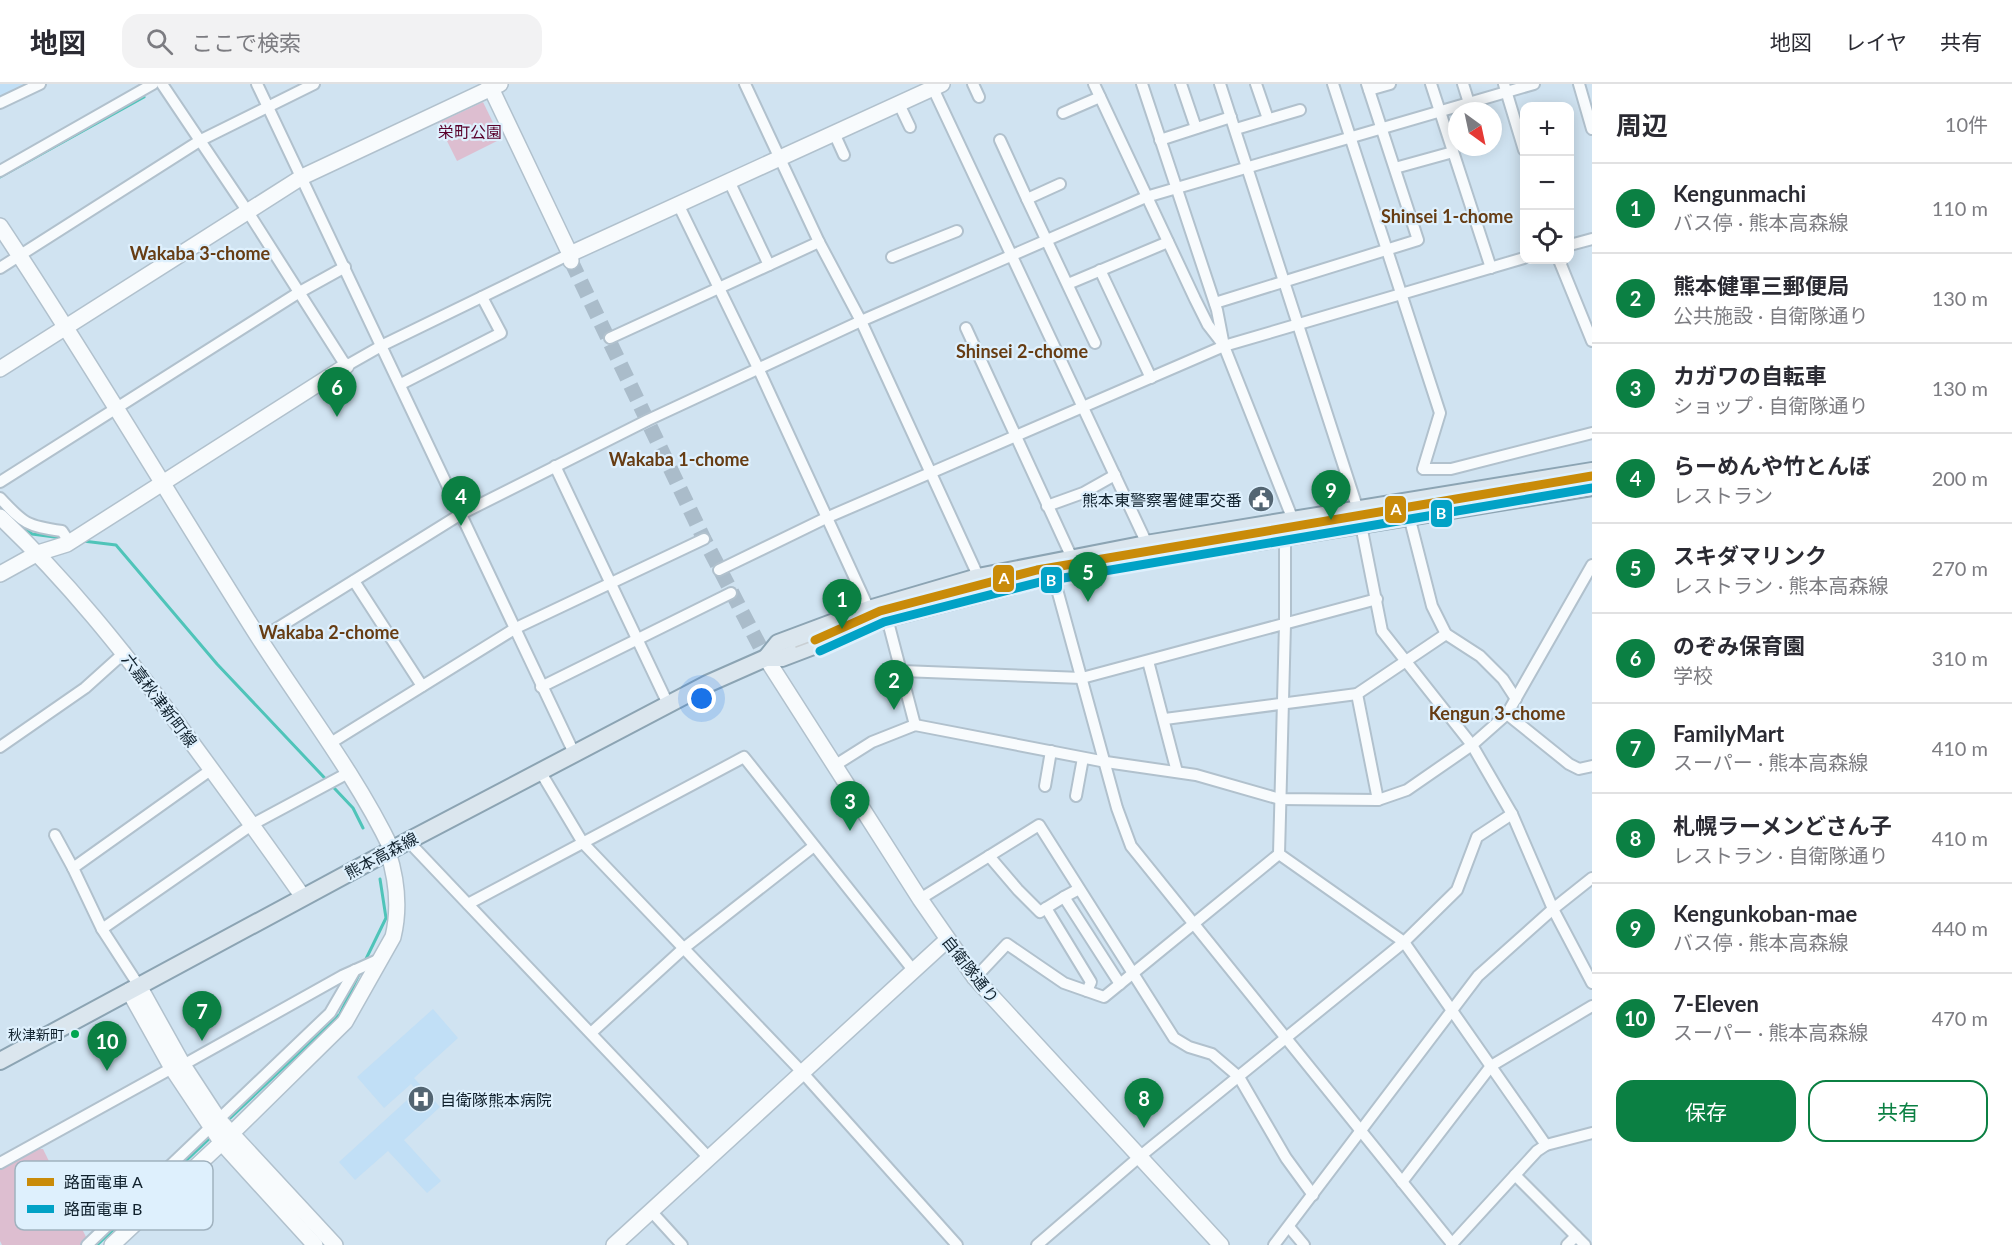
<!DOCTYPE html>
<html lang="ja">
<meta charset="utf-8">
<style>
:root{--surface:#fff;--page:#f2f2f3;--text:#2b2b33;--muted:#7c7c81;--line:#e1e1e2;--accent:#0b8043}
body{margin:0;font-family:Lato,"Noto Sans JP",sans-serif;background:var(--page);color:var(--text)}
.controls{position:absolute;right:18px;top:18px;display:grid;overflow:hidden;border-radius:12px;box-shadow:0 3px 15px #0003}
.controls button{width:54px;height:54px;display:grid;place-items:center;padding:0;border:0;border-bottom:2px solid var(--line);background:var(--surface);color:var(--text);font:30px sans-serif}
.compass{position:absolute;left:1448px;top:18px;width:54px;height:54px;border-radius:50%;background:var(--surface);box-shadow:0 3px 15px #0003;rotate:147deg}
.you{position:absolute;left:702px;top:615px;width:21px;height:21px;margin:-15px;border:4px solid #fff;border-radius:50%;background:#1a73e8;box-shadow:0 0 0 9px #1a73e833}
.badge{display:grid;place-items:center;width:39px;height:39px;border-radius:50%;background:var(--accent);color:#fff;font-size:20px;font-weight:700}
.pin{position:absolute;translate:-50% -50px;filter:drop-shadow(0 2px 3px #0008)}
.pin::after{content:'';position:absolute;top:32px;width:21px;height:18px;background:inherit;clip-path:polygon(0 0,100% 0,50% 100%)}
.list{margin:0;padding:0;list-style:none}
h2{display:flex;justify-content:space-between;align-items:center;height:78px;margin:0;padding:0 24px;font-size:26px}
h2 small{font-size:20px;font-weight:400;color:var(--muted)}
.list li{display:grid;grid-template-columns:39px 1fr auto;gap:18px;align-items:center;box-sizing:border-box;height:90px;padding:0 24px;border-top:2px solid var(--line)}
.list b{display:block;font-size:22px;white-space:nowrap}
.list p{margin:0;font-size:20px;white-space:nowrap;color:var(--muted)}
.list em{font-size:20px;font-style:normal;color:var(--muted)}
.actions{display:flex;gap:12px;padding:18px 24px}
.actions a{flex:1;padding:14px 0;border:2px solid var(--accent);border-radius:18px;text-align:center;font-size:21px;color:var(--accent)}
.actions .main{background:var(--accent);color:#fff}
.icon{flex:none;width:33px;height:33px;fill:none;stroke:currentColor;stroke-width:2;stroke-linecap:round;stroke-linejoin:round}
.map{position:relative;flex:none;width:1592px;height:1161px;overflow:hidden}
header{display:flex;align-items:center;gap:36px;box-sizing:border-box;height:84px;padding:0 30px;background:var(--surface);border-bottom:2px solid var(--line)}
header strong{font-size:28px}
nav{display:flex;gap:33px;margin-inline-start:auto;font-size:21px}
.search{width:420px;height:54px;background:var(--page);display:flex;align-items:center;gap:15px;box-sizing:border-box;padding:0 21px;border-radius:18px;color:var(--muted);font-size:22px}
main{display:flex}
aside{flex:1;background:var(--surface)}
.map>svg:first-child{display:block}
.built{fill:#c1dff6}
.green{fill:#ddbed0}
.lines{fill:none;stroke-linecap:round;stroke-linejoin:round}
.stream{stroke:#4fc4b9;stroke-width:3}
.secondary-tunnel{stroke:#aabcca;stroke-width:15;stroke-dasharray:15 8;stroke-linecap:butt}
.street-casing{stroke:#b1c1cd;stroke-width:14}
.secondary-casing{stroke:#b1c1cd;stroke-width:18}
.primary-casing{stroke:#8ca4b3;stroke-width:20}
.street{stroke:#f8fbfd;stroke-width:10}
.secondary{stroke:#f8fbfd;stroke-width:15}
.primary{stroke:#dbe6ee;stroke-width:16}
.tram{stroke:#c9cfd3;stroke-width:1.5}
.tram-1-casing{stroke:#def0fd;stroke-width:14}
.tram-2-casing{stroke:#def0fd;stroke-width:14}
.tram-1{stroke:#c98b09;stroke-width:9}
.tram-2{stroke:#01a2c6;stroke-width:9}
.bus-dot{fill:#00a651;stroke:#def0fd;stroke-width:2}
.labels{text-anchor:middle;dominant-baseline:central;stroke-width:4.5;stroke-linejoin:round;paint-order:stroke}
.bus-label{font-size:14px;fill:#10212d;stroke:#def0fd;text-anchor:end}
.park-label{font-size:16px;fill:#59002b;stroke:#def0fd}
.poi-label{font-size:16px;fill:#10212d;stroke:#def0fd;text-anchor:end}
.street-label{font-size:16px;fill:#10212d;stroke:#def0fd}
.neighbourhood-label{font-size:18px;font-weight:bold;fill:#673d14;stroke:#def0fd}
.key{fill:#def0fd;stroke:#a0b2bf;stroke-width:1.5}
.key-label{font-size:16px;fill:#10212d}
.line-badge{stroke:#def0fd;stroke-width:2}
.badge-label{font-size:16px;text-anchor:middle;font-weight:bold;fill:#fff}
</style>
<header>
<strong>地図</strong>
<div class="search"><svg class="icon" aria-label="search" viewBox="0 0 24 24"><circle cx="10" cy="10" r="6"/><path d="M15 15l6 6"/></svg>ここで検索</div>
<nav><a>地図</a><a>レイヤ</a><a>共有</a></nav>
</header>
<main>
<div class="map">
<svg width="1592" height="1161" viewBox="0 0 1592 1161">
<rect width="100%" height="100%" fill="#d0e3f1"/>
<g class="built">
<path d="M0,0H30L0,14Z"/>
<path d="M433,925L458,954L414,994L440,1023L404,1056L441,1097L427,1109L388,1067L355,1096L339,1078L417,1007L411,1000L384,1024L357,993Z"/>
</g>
<g class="green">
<path d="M483,18L501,55L457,77L438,39Z"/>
<path d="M37,1065H43L87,1155L80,1161H2L0,1157V1085Z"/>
</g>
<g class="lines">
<g class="stream">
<path d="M0,93L144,13"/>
<path d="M16,437L32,450L62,454"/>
<path d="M83,457L116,461L217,580L353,724L363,744"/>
<path d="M364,879L386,834L380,795"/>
<path d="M226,1038L340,930L359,890"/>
<path d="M97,1161L211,1053"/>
</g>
<path class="secondary-tunnel" d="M571,177L704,455L766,574"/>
<defs>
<g id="street">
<path d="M162,0L248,128L346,282L383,261L570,170"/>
<path d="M257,0L574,669"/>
<path d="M745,0L819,158L861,237L980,496"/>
<path d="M931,0L1149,464"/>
<path d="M973,0L979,13"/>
<path d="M1094,0L1195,215L1208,241L1222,259"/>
<path d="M1142,0L1217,226L1224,262L1295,441"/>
<path d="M1181,0L1196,44"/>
<path d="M1220,0L1358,426L1382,547L1472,661L1512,730L1553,825L1592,899"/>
<path d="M1256,0L1268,35"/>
<path d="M1333,0L1440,329L1423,385H1451L1592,349"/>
<path d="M1431,0L1491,184"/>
<path d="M1463,0L1469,19"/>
<path d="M1504,0L1524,66"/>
<path d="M1579,0L1592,45"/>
<path d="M1369,6L1390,0"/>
<path d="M0,19L40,0"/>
<path d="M899,20L910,43"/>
<path d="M1063,29L1100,13"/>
<path d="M1236,45L1300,26"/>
<path d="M834,49L844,71"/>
<path d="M1000,56L1027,115"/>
<path d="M1160,56L1231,33"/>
<path d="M1395,84L1453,68"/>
<path d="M0,87L153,0"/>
<path d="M729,97L769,181"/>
<path d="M1060,100L1027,115L1095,259"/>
<path d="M678,120L759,286L869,525L887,534L915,641"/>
<path d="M1570,161L1592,155"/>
<path d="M892,173L957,147"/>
<path d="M1559,176L1592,257"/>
<path d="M0,184L201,56L314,0"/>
<path d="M1100,186L1151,294"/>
<path d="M1068,200L1168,158"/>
<path d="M1215,219L1418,156L1367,0"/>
<path d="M966,244L1072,474"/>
<path d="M610,254L819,158"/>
<path d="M401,300L501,249L482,213"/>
<path d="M555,382L668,620"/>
<path d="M0,398L298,209L345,183"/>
<path d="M0,414C24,440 27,442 62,447L70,459"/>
<path d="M1047,422L1083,409L1115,391"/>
<path d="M1409,432L1432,522L1446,550L1480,572L1503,595L1516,615"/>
<path d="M719,486L826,434L1224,262L1524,174"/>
<path d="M1052,487L1117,724L1131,762L1453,1161"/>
<path d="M354,497L422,602"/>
<path d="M260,555L461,430L648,336L861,237L1146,113L1534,0"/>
<path d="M1148,577L1177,688"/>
<path d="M902,587L1082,594L1377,515"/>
<path d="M541,603L731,509"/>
<path d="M1357,610L1378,716"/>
<path d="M1507,630L1569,680L1579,685L1592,682"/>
<path d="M1165,635L1357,610L1446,550"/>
<path d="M329,660L516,544L704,455"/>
<path d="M0,663L85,604L125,568"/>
<path d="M834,682L872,658L915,641L1106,678L1196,691L1280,715L1378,716L1407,706L1472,661L1507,630L1592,481"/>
<path d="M540,687L583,759L802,988L957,1161"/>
<path d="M1045,702L1051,667"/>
<path d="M1076,712L1083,674"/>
<path d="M55,751L73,784"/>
<path d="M408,757L709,1074"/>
<path d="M1279,770L1404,858L1546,1061"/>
<path d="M989,772L1018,806L1040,828L1046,824"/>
<path d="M1079,805L1064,813L1120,900"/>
<path d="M1064,813L1046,824L1091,898L1087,907"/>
<path d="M920,815L1039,741L1174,954L1189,963L1212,970L1239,993L1286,1074L1313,1111"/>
<path d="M468,820L744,673L913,886"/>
<path d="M102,845L253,740L348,689"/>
<path d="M975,894L1007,860L1064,899L1104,913L1279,770L1285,540V449"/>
<path d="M139,902L102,845L73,784L212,685"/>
<path d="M591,949L684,864L814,762"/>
<path d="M0,1079L172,984L183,981L342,892L380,875"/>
<path d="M1515,1091L1585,1161"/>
<path d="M1402,1098L1491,982L1592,922"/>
<path d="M651,1127L682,1161"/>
<path d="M1289,1143L1304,1161"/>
<path d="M87,1161L330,929L355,886"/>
<path d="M1037,1161L1138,1074L1404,858L1457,806L1477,753L1512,730"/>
<path d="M1274,1161L1478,892L1553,825L1592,794"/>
<path d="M1451,1161L1537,1067L1546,1061L1592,1049"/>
<path d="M1567,1161L1576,1152"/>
</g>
<g id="secondary">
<path d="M489,0L570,170L571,177"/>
<path d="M0,142C90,277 172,417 259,554C304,624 356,691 392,766"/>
<path d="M570,170L942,0"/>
<path d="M0,285L302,93L500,0"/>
<path d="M0,433C67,496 123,567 178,640C220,697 262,754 303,813"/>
<path d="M0,490L38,469L67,460L346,282"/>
<path d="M766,574L920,815L975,894L1221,1161"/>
<path d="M139,902L183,981L219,1036L335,1161"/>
<path d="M129,907L172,984L222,1059L315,1161"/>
<path d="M112,1161L232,1049L345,938L393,853C400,824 397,796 388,768"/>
<path d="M614,1161L947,856"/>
</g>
<g id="primary">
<path d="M766,574L778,559L869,525L978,493L1146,460L1592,387"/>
<path d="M0,977L408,757L707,600L766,574H782L887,534L1053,491L1592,403"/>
</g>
</defs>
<use href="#street" class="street-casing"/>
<use href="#secondary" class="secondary-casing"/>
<use href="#primary" class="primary-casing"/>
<use href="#street" class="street"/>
<use href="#secondary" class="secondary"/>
<use href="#primary" class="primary"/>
<g class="tram">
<path d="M823,552L842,545"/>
<path d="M796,563L815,556"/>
</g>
<defs>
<path id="tram-1" d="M815,556L880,527L1037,486L1592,392"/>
<path id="tram-2" d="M820,567L884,538L1040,498L1592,404"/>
</defs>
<use href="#tram-1" class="tram-1-casing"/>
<use href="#tram-2" class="tram-2-casing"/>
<use href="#tram-1" class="tram-1"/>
<use href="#tram-2" class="tram-2"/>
</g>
<defs>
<symbol id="civic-disc" viewBox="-11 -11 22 22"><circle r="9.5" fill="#536572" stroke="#def0fd"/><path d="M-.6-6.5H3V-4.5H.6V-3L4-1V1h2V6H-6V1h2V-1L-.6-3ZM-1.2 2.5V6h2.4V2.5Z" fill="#fff"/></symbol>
<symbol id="hospital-disc" viewBox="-11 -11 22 22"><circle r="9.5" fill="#536572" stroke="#def0fd"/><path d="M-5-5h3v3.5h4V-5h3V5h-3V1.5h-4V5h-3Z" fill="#fff"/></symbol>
</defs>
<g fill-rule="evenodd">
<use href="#civic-disc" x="1246" y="400" width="30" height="30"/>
<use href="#hospital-disc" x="406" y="1000" width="30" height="30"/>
</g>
<circle class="bus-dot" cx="75" cy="950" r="5"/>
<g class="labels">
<g class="bus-label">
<text x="64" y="950">秋津新町</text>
</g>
<g class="park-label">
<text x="470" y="47">栄町公園</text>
</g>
<g class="poi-label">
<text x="1242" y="415">熊本東警察署健軍交番</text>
<text x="440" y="1015" text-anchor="start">自衛隊熊本病院</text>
</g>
<g class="street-label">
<text transform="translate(160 616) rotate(53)">六嘉秋津新町線</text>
<text transform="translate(381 771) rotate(-28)">熊本高森線</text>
<text transform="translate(971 885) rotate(52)">自衛隊通り</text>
</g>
<g class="neighbourhood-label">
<text x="1447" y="132">Shinsei 1-chome</text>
<text x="200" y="169">Wakaba 3-chome</text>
<text x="1022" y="267">Shinsei 2-chome</text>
<text x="679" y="375">Wakaba 1-chome</text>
<text x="329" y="548">Wakaba 2-chome</text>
<text x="1497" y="629">Kengun 3-chome</text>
</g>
</g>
<rect x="15" y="1077" width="198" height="69" rx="9" class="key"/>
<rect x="27" y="1094" width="27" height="8" fill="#c98b09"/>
<rect x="27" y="1121" width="27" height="8" fill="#01a2c6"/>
<g class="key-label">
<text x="64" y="1104">路面電車 A</text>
<text x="64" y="1131">路面電車 B</text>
</g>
<g class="line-badge">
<rect x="1384" y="411" width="23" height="29" rx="6" fill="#c98b09"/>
<rect x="1430" y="415" width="23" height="29" rx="6" fill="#01a2c6"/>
<rect x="992" y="480" width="23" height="29" rx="6" fill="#c98b09"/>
<rect x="1040" y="482" width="23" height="28" rx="6" fill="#01a2c6"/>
</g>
<g class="badge-label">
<text x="1396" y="431">A</text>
<text x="1441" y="435">B</text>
<text x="1004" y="500">A</text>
<text x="1051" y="502">B</text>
</g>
</svg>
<div class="controls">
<button>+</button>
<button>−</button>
<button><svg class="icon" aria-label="locate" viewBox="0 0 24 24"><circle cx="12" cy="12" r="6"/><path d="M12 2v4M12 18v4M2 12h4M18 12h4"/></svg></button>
</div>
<svg class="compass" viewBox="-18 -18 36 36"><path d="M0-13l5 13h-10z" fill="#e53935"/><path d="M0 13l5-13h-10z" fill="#7c7c81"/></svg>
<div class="you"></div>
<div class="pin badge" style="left:842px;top:545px">1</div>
<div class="pin badge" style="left:894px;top:626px">2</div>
<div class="pin badge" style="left:850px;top:747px">3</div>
<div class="pin badge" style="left:461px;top:442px">4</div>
<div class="pin badge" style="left:1088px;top:518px">5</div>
<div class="pin badge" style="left:337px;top:333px">6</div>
<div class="pin badge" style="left:202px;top:957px">7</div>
<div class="pin badge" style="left:1144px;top:1044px">8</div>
<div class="pin badge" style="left:1331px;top:436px">9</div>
<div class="pin badge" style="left:107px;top:987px">10</div>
</div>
<aside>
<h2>周辺<small>10件</small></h2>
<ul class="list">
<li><span class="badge">1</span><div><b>Kengunmachi</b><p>バス停 · 熊本高森線</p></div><em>110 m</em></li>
<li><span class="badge">2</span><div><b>熊本健軍三郵便局</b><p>公共施設 · 自衛隊通り</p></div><em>130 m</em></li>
<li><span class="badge">3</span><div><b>カガワの自転車</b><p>ショップ · 自衛隊通り</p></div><em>130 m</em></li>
<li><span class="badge">4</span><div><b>らーめんや竹とんぼ</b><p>レストラン</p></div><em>200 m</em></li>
<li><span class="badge">5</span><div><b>スキダマリンク</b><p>レストラン · 熊本高森線</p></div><em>270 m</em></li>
<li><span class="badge">6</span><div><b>のぞみ保育園</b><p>学校</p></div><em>310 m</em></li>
<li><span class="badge">7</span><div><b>FamilyMart</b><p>スーパー · 熊本高森線</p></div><em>410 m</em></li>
<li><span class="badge">8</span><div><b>札幌ラーメンどさん子</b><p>レストラン · 自衛隊通り</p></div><em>410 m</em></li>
<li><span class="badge">9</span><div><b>Kengunkoban-mae</b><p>バス停 · 熊本高森線</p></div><em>440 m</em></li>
<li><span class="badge">10</span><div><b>7-Eleven</b><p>スーパー · 熊本高森線</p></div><em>470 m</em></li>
</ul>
<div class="actions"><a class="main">保存</a><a>共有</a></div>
</aside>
</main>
